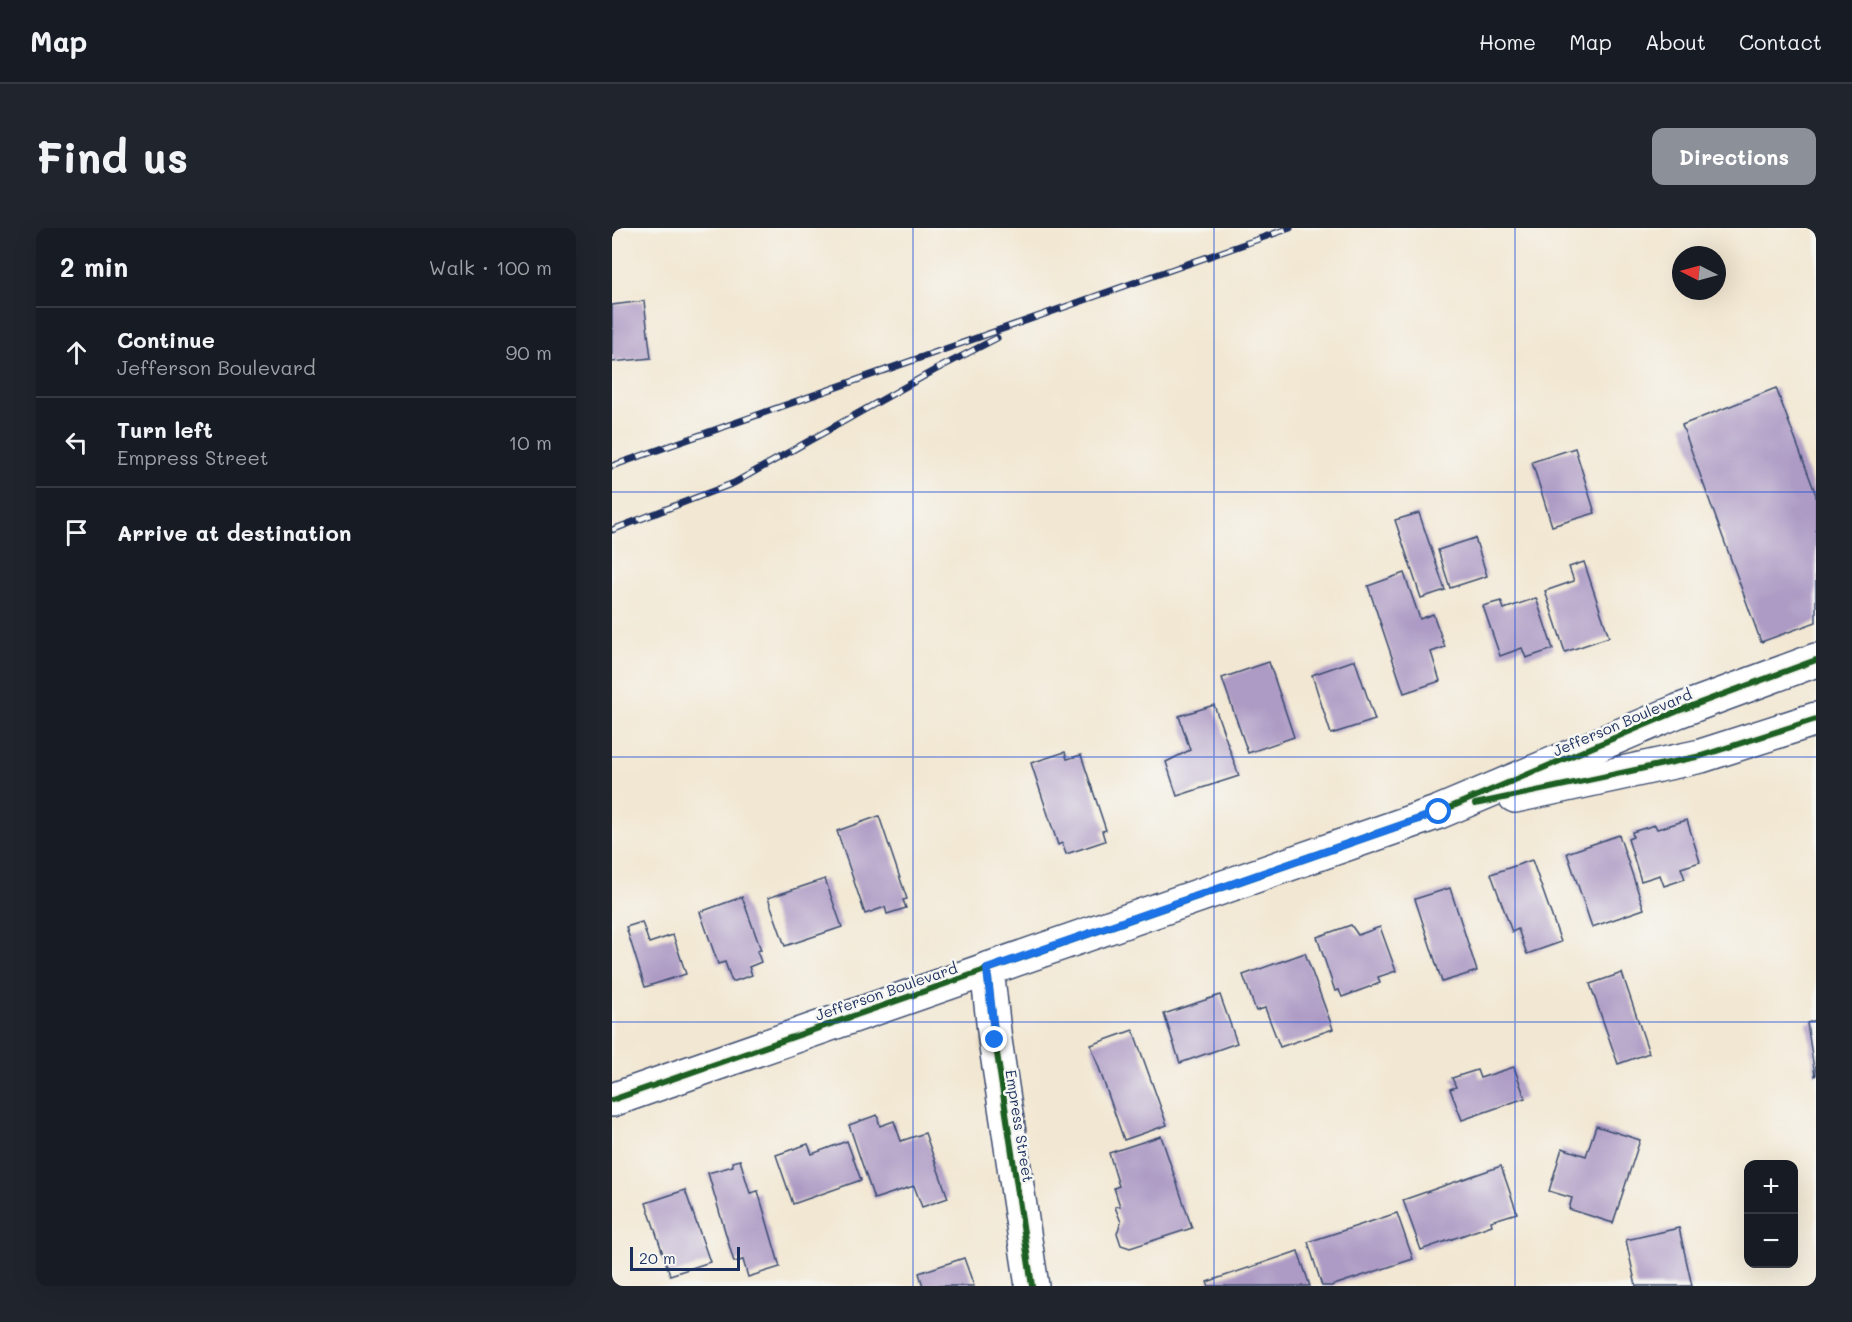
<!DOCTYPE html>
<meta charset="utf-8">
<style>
:root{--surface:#171b24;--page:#20242c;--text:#f1f3f6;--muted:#9ea1a6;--line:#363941;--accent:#8c9099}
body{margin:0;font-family:Mali,sans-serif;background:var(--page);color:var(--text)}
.controls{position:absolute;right:18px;bottom:18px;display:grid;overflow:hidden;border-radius:12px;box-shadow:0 6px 24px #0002}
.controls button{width:54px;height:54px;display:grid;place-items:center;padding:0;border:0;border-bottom:2px solid var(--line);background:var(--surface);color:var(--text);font:30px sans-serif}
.compass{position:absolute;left:1060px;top:18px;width:54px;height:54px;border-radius:50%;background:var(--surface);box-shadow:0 6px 24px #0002;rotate:276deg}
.scale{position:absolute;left:18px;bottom:15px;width:110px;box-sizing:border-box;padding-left:6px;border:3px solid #1b2f5e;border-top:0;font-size:16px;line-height:21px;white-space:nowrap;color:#1b2f5e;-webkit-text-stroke:4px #f6f6f2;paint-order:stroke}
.stop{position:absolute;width:18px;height:18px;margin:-14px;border:4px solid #1a73e8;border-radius:50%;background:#fff}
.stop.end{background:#1a73e8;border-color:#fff;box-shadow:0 2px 6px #0008}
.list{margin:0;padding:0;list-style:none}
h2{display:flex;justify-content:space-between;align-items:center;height:78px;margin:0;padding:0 24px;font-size:26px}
h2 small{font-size:20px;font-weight:400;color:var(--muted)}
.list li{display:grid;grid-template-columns:39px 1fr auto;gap:18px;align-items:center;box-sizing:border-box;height:90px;padding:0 24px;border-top:2px solid var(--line)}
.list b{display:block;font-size:22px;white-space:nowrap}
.list p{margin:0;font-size:20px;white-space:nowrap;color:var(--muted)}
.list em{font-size:20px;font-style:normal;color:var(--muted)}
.icon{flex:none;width:33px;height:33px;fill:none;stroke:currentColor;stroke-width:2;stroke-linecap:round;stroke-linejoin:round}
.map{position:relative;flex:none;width:1204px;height:1058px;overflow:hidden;border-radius:12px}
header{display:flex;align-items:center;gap:36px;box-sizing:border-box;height:84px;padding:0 30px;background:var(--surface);border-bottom:2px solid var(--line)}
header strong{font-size:28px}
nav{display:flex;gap:33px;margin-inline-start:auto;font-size:21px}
.intro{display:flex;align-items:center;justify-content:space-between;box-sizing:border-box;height:144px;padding:0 36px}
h1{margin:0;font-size:42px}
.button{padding:15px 27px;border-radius:12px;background:var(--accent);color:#fff;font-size:21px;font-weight:700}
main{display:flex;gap:36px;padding:0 36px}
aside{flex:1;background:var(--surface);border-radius:12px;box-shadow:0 6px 24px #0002}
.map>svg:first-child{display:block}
.building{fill:#ae9bc5}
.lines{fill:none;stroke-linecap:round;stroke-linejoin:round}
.street-casing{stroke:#3b4b6f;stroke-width:36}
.secondary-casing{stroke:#3b4b6f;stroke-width:36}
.street{stroke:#fff;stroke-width:33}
.secondary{stroke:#fff;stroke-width:33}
.rail-casing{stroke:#1b2f5e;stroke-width:7}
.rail{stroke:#f6f6f2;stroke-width:4.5;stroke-dasharray:14;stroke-linecap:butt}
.cycleway-casing{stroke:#f6f6f2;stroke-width:10}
.cycleway{stroke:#1b5e20;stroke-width:6}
.route{stroke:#1a73e8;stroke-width:8}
.grid{fill:none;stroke:#1d4ed8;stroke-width:1.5;stroke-opacity:0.55}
.labels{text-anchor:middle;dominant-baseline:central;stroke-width:5;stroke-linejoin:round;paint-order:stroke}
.street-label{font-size:15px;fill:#1b2f5e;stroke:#f6f6f2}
</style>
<header>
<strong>Map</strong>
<nav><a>Home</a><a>Map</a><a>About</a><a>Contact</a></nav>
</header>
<div class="intro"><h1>Find us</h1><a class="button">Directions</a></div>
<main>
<aside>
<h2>2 min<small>Walk · 100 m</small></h2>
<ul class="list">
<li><svg class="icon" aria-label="ahead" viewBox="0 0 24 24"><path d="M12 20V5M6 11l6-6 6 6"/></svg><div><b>Continue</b><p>Jefferson Boulevard</p></div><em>90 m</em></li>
<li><svg class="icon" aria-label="left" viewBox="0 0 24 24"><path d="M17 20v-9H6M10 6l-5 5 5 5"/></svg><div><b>Turn left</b><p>Empress Street</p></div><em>10 m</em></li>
<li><svg class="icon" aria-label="arrive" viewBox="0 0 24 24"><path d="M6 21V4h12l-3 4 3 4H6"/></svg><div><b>Arrive at destination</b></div></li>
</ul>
</aside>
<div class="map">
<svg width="1204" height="1058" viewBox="0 0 1204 1058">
<rect width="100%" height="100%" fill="#f6f6f2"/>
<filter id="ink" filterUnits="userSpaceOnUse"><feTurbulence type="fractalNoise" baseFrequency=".0167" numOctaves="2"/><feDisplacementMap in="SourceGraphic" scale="12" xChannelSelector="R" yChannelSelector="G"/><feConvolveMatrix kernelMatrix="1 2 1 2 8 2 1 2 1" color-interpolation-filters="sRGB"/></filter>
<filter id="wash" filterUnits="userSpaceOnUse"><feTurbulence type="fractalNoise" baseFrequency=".008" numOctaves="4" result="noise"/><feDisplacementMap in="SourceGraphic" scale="24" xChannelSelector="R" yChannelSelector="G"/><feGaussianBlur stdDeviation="1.35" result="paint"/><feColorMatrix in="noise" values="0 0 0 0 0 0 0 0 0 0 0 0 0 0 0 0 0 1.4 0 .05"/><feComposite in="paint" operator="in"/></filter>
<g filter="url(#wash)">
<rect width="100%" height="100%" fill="#f2e7d2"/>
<g id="blocks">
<g class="building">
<path d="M32,73L39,130L0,134V77Z"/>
<path d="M1164,160L1204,267V394L1149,414L1070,197Z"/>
<path d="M963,220L983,285L940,298L920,234Z"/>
<path d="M807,285L833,362L809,370L783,292Z"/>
<path d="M863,310L875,348L838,360L826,322Z"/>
<path d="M972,334L997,409L953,424L933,363L962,353L957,339Z"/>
<path d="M792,345L808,391L821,386L833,419L819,424L828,453L792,465L756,358Z"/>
<path d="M924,370L941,421L914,430L910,420L888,428L871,378L889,373L892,381Z"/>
<path d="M743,432L763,492L719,506L700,447Z"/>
<path d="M657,434L682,509L636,525L610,450Z"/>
<path d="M602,477L627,548L565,568L554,534L578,522L567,488Z"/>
<path d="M453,524L455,531L469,527L494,602L490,603L493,613L454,626L450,615L446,617L419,535Z"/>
<path d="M267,588L295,671L291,672L294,680L275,686L273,679L253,686L225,603Z"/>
<path d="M1075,592L1088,634L1069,640L1073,651L1052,658L1048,647L1029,653L1016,611L1021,609L1020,604L1043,597L1045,601Z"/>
<path d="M1007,607L1032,681L980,699L955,625Z"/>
<path d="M920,632L949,714L915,726L906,701L900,704L879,646Z"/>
<path d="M213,651L230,699L173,718L156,670Z"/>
<path d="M838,660L865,743L830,754L803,671Z"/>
<path d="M130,669L149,722L145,723L149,734L137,739L140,747L120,754L113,734L106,736L88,684Z"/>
<path d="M30,694L37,715L61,707L74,746L33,759L14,699Z"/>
<path d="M739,697L746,707L768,699L784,743L766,749L768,755L730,769L727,762L723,763L705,709Z"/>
<path d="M693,725L721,801L668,819L653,780L644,783L631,747Z"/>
<path d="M1010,745L1037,825L1006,836L978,756Z"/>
<path d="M608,767L625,815L568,835L552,786Z"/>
<path d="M1204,792V847L1203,848L1195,795Z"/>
<path d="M521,802L555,897L512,912L479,817Z"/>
<path d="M902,839L913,870L850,892L838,861L844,859L840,850L865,842L868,850Z"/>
<path d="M265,887L268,898L282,893L289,913L313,905L336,970L310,979L302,958L262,971L237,897Z"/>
<path d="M984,898L1028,912L1001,995L957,981L960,970L937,963L950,920L974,928Z"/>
<path d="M549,908L580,1000L518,1020L509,1017L505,1005L509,994L503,979L508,978L502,960L507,958L497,925Z"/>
<path d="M235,913L249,952L181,976L164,927L196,916L200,926Z"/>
<path d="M128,932L138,965L146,963L168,1039L136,1049L131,1032L122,1034L96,945L121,938L120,934Z"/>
<path d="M889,938L905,985L879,993L880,997L809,1022L791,972Z"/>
<path d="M73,962L98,1034L58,1047L34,975Z"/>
<path d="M785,985L801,1031L719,1058H710L696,1014Z"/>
<path d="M1067,1000L1080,1058H1024L1014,1012Z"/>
<path d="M686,1023L698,1058H597L595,1054Z"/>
<path d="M352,1030L362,1058H311L307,1045Z"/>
</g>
</g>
</g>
<g filter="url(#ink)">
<use href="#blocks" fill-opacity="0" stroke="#3b4b6f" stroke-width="1.5"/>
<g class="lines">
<defs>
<path id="street" d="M375,741L383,812L420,1058"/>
<g id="secondary">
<path d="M903,568L1089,528L1204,491"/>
<path d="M0,872L827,584L1066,483L1204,432"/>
</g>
</defs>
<use href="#street" class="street-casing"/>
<use href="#secondary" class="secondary-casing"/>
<use href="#street" class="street"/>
<use href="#secondary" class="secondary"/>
<defs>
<g id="rail">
<path d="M0,238L678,0"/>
<path d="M0,302L122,255L323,142L385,110"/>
</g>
</defs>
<use href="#rail" class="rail-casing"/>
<use href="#rail" class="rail"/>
<defs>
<g id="cycleway">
<path d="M863,576L1089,528L1204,491"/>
<path d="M375,741L383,812L420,1058"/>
<path d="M0,872L827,584L1066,483L1204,432"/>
</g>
</defs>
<use href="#cycleway" class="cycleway-casing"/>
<use href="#cycleway" class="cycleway"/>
</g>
</g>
<g class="lines" filter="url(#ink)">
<path class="route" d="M383,812L375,741L827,584"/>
</g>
<path class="grid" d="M301,0V1058M602,0V1058M903,0V1058M0,264H1204M0,529H1204M0,794H1204"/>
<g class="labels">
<g class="street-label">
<text transform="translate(1010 494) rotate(-23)">Jefferson Boulevard</text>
<text transform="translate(274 763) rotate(-19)">Jefferson Boulevard</text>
<text transform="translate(408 898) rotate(81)">Empress Street</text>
</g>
</g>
</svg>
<div class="controls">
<button>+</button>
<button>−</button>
</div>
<svg class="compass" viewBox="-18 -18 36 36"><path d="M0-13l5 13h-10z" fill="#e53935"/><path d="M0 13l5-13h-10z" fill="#9ea1a6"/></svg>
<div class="scale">20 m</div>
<div class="stop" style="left:827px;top:584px"></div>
<div class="stop end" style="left:383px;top:812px"></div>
</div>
</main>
